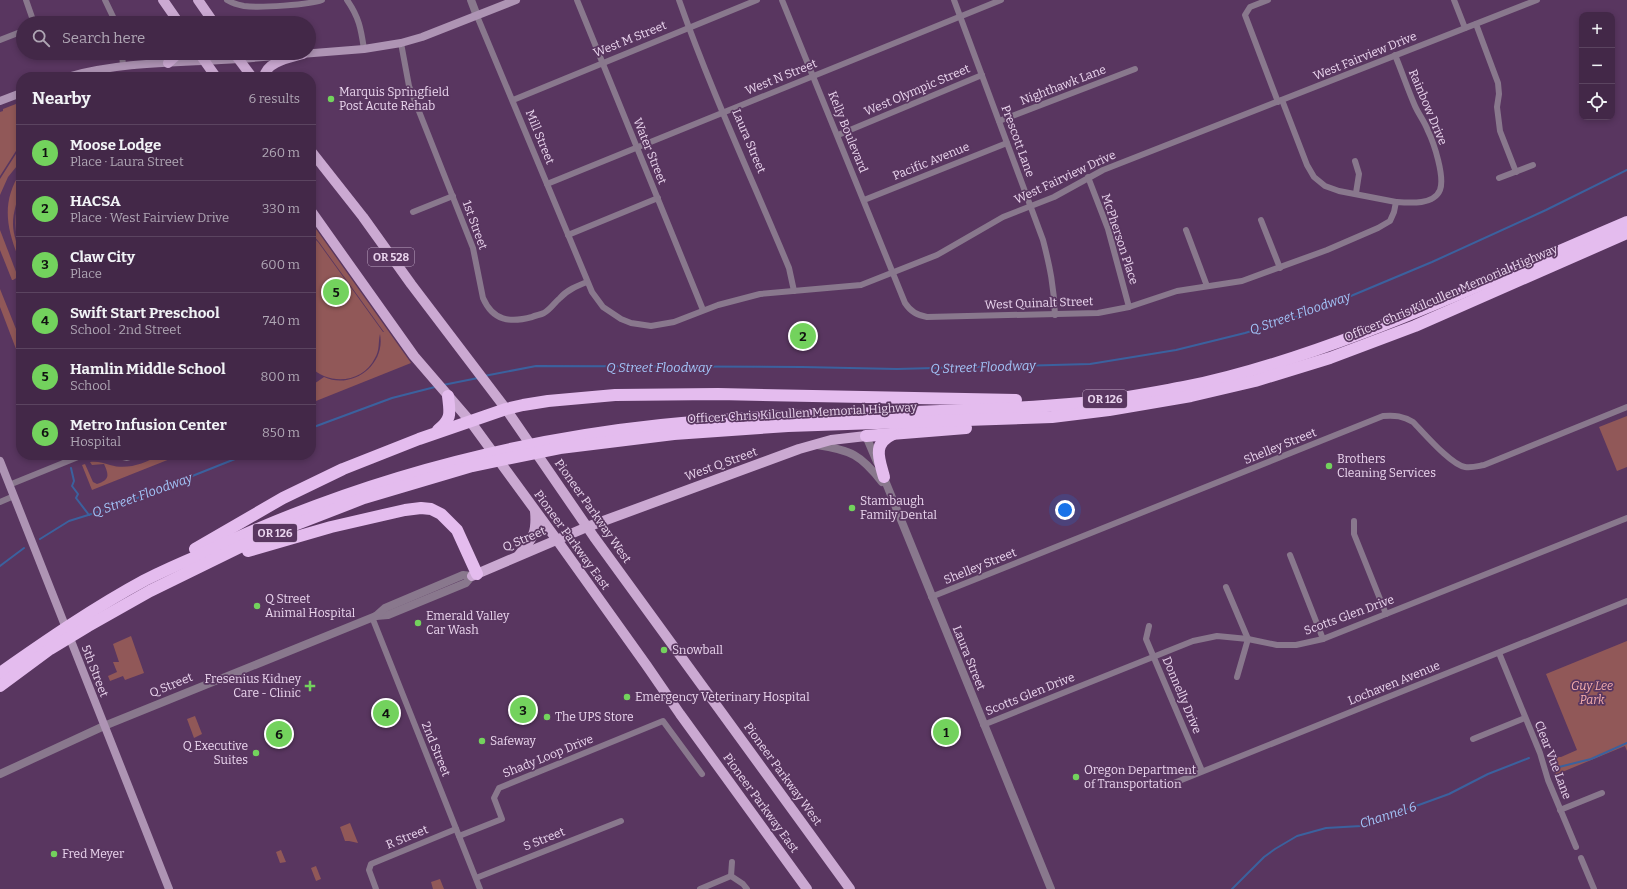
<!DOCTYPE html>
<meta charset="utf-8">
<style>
:root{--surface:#432848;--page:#4d3452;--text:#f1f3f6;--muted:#afa6b4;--line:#5b4460;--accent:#73d25d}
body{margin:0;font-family:Bitter,serif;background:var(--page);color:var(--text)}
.controls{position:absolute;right:12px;top:12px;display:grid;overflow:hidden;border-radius:8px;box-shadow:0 2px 6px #0003}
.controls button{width:36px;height:36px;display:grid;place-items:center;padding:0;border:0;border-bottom:1px solid var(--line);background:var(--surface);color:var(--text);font:20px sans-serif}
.you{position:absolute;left:1065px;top:510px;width:14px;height:14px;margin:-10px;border:3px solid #fff;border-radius:50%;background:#1a73e8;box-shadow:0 0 0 6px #1a73e833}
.badge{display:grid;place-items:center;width:26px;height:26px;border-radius:50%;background:var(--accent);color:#111;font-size:13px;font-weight:700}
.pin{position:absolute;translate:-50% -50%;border:2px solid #fff;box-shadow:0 1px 4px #0006}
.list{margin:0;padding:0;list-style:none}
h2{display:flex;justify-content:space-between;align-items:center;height:52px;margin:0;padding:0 16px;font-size:17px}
h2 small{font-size:13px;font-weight:400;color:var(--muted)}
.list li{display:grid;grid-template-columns:26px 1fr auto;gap:12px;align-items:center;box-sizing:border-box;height:56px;padding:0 16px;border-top:1px solid var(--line)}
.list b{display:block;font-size:15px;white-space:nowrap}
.list p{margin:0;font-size:13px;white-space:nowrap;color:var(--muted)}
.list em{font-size:13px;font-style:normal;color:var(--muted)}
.icon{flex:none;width:22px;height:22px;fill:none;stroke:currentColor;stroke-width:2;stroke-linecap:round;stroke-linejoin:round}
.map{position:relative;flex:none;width:1627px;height:889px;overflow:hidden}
.search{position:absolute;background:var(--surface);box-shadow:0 2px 6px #0003;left:16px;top:16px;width:300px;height:44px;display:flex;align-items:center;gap:10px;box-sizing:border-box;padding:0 14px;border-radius:22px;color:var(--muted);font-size:15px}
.panel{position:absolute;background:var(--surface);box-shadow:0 2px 6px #0003;left:16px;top:72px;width:300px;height:388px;border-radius:16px}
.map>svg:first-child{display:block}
.green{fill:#915858}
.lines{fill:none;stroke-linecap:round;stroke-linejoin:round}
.stream{stroke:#3b619e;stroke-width:2}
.minor{stroke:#89788d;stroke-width:6}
.tertiary{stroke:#89788d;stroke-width:8}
.secondary{stroke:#ae94b4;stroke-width:8}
.primary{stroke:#cba9d2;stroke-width:10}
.motorway{stroke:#e4bcee;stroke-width:12}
.poi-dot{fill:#73d25d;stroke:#593660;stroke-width:1.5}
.labels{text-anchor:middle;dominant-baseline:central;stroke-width:3.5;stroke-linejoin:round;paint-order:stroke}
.shield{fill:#593660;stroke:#bea5c3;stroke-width:1}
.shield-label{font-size:11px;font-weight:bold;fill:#ead5ee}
.street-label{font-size:12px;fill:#ead5ee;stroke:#593660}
.poi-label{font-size:12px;fill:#ead5ee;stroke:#593660;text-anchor:start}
.park-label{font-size:12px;font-style:italic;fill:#f4aead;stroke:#593660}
.water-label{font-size:13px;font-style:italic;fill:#a3c4f8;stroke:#593660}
</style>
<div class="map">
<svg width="1627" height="889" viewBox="0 0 1627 889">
<rect width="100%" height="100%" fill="#593660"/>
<g class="green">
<path d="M194,73L197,77H144Z"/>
<path d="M21,102V143L0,176V112L3,111V109Z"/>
<path d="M21,146V161L8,177L0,195V179Z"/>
<path d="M21,171C21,177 22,185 20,190C17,202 13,212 13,224C13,238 21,251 21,264C7,230 0,204 21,171Z"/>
<path d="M21,195V251C14,233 13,213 21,195Z"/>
<path d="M311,222L411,363L311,403V386L324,377C352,390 386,365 380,334C378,342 380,350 375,358C363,383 329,386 311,367V235L318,242L383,332H384L319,242L311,233Z"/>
<path d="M0,230L18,277L13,280H12L0,250Z"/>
<path d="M0,289L18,334L21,333V362L0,307Z"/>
<path d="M1627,416V467L1617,471L1599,427Z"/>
<path d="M159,455H180L92,490L82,465L85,464L93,482L97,484C110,480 109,475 104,464L92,465L90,462C98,461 103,463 110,465C127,470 144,464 159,455Z"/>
<path d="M131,636L144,673L125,680L123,676L110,681L108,676L117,672L113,662H119L113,644Z"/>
<path d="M1627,641V751L1625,746L1555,775L1548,757H1561L1577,750L1546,674Z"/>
<path d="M195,716L202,734L194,738L187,719Z"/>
<path d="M350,823L358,843L349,841H345L340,827Z"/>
<path d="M281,850L286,862L280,863L276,852Z"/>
<path d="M316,866L321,879L316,881L311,868Z"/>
<path d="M440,879L444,889H433L431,882Z"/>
</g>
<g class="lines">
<g class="stream">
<path d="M484,376L536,366L802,367L897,369L1090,364L1176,350L1245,333L1315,311L1432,262L1546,210L1627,170"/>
<path d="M443,385L478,378"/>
<path d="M311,428L392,398L435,387"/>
<path d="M71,468L74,481L72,486L78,494L76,498L89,515"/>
<path d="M40,539L69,521L117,506L245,455"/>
<path d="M0,566L24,548"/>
<path d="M1559,767L1591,759L1627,743"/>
<path d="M1232,889L1264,857L1275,849L1297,836L1326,828L1361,826L1449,794L1488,774L1529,758"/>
</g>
<g class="minor">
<path d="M26,0L34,23"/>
<path d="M105,0L116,23"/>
<path d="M227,0C232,3 238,5 244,6C259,8 309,5 322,0"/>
<path d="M347,0C359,17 361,29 364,49"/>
<path d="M577,0L703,310"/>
<path d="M679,0C711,91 752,179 789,268L794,291"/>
<path d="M782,0L905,303C911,312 917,315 927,317L1098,313L1129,307L1177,291L1242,281L1327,250L1378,228L1390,221L1394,212L1396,202C1410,203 1434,205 1440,190C1445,177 1434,143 1428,131C1425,122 1419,115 1415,106C1408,90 1402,72 1395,55"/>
<path d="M954,0L1043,240C1050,267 1054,287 1055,315"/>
<path d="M1268,0L1250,7L1245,15L1278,102"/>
<path d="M1454,0L1465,28"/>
<path d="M477,16L592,292L603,307L621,319L631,323L651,326L674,322L718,305L760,294L861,285L937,255L1003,217L1054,197L1103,170L1537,0"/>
<path d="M1476,24L1498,83L1499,94L1497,107L1500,131L1516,172"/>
<path d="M0,40L23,31"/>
<path d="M401,43L409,86L473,248L483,298C493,321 510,323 532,317C536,315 540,315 544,313C551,309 554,303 560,298C567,290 577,286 587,282"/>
<path d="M122,53L123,66"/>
<path d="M513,100L757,0"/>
<path d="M1282,100L1307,165L1314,177L1325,186L1339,191L1396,202"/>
<path d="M999,121L1135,69"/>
<path d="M838,135L982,75"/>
<path d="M1355,161L1359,174L1356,193"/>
<path d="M1088,177L1108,229L1129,307"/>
<path d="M1499,178L1533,165"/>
<path d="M547,184L1001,0"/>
<path d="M864,200L1007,143"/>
<path d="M413,212L453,196"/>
<path d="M1261,220L1280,268"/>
<path d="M1186,230L1207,286"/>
<path d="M568,235L658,198"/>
<path d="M115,455L127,458L137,455"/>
<path d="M9,485L83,455"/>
<path d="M0,502L14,496"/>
<path d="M1354,521V534L1386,614"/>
<path d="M1290,555L1323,639"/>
<path d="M1226,587L1248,639L1237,677"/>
<path d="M931,597L1383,416C1395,415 1403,416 1413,422C1424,433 1451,465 1465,467C1472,468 1478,466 1484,465L1627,407"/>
<path d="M372,617L480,889"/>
<path d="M1149,626L1146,639L1202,771"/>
<path d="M1499,653L1540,753L1548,780L1576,847"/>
<path d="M983,725L1193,641L1217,636L1248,639L1277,645H1296L1323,639L1627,518"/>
<path d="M1473,739L1525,718"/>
<path d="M1169,785L1627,601"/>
<path d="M1560,810L1602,793"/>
<path d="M459,836L502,819L494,798L499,788L663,721L702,774"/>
<path d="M1581,858L1594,889"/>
<path d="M731,876L732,862"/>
<path d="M476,878L621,821"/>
<path d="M376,889L369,870L371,864L456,829"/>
<path d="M700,889L731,876L743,884L747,889"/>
</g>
<g class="tertiary">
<path d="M471,0L477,16"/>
<path d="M866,436L877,462"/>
<path d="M817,445C851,450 861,455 882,482"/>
<path d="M882,473L1051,889"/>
<path d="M376,616L388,615L466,583L472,576"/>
<path d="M0,774L104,726L376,616L385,608L463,575L472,576"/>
</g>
<g class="secondary">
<path d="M67,77C123,61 182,63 239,59C281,56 323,52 364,49L401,43L422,37L516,0"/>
<path d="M0,101L21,93"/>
<path d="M0,461L169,889"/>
</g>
<g class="primary">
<path d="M163,0L179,23"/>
<path d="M198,0L214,23"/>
<path d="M199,53L216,77"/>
<path d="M234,53L252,77"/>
<path d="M168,63L179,53"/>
<path d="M264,77C267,61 290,58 303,54"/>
<path d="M311,151L363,217L411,284L506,409L594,537L850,889"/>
<path d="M311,211L414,356L470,421L557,540L647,666L680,714L807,889"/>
<path d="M519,555C533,538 537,533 535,511"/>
<path d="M472,576L587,527L799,449L831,440L866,436"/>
</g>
<g class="motorway">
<path d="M438,430C452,419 450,413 448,396"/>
<path d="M866,436L966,428"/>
<path d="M884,477C879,458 872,444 893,434"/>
<path d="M195,549L283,498L343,469L419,439L506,409L523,405L548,401L615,395L718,394L1016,400"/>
<path d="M248,551L331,527L405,510L421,508L431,509L441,514L457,530L477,574"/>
<path d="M0,673C47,640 95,607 145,580C163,571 181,563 200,555C346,485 500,442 661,425C801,410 942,416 1082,403C1116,400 1151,393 1184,387C1246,375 1307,354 1365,332C1454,298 1540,259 1627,222"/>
<path d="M0,686L50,649L88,626L150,591L248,543L364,498L472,466L560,448L674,434L788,426L1052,417L1109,410L1191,396L1255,381L1330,358L1415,326L1627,233"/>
</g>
</g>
<g class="poi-dot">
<circle cx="331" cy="99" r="4"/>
<circle cx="1329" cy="466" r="4"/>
<circle cx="852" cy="508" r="4"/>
<circle cx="257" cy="606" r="4"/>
<circle cx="418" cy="623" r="4"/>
<circle cx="664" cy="650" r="4"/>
<path d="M308 680h4v4h4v4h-4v4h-4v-4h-4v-4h4z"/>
<circle cx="627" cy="697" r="4"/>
<circle cx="547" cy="717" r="4"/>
<circle cx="482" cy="741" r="4"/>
<circle cx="256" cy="753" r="4"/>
<circle cx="1076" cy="777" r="4"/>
<circle cx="54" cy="854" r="4"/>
</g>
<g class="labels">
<g class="shield">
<rect x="368" y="248" width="46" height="18" rx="3"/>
<rect x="1083" y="390" width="44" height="18" rx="3"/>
<rect x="253" y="524" width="44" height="18" rx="3"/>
</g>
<g class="shield-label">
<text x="391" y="257">OR 528</text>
<text x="1105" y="399">OR 126</text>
<text x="275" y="533">OR 126</text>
</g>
<g class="street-label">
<text transform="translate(630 39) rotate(-22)">West M Street</text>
<text transform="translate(1365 56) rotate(-22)">West Fairview Drive</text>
<text transform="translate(781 77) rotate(-22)">West N Street</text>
<text transform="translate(1063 85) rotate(-21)">Nighthawk Lane</text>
<text transform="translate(917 90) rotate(-23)">West Olympic Street</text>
<text transform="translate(1428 107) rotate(67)">Rainbow Drive</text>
<text transform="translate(848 132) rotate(68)">Kelly Boulevard</text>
<text transform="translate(540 137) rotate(68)">Mill Street</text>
<text transform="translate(749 141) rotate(67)">Laura Street</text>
<text transform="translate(1018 141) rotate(70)">Prescott Lane</text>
<text transform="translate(650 151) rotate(68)">Water Street</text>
<text transform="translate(931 161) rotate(-22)">Pacific Avenue</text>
<text transform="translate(1065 177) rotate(-25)">West Fairview Drive</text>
<text transform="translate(475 225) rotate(70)">1st Street</text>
<text transform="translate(1120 239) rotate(72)">McPherson Place</text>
<text transform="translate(1451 293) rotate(-23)">Officer Chris Kilcullen Memorial Highway</text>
<text transform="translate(1039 303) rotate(-2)">West Quinalt Street</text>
<text transform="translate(802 413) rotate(-3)">Officer Chris Kilcullen Memorial Highway</text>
<text transform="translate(1280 446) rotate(-22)">Shelley Street</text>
<text transform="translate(721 464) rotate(-20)">West Q Street</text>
<text transform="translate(593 511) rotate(55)">Pioneer Parkway West</text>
<text transform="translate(524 539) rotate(-23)">Q Street</text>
<text transform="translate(572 540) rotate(54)">Pioneer Parkway East</text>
<text transform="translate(980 566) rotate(-22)">Shelley Street</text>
<text transform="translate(1349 615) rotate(-20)">Scotts Glen Drive</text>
<text transform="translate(969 658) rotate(68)">Laura Street</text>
<text transform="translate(95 671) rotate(69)">5th Street</text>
<text transform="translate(1394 683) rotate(-22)">Lochaven Avenue</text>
<text transform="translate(171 685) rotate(-22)">Q Street</text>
<text transform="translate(1030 694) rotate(-22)">Scotts Glen Drive</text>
<text transform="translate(1182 695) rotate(67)">Donnelly Drive</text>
<text transform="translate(436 749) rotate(68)">2nd Street</text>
<text transform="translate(548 756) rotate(-22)">Shady Loop Drive</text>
<text transform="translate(1553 760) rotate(69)">Clear Vue Lane</text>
<text transform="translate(783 774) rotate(54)">Pioneer Parkway West</text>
<text transform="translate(761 803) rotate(54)">Pioneer Parkway East</text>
<text transform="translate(407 837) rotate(-22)">R Street</text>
<text transform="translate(544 839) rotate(-22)">S Street</text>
</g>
<g class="poi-label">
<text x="339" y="92">Marquis Springfield<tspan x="339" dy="14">Post Acute Rehab</tspan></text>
<text x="1337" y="459">Brothers<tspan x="1337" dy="14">Cleaning Services</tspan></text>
<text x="860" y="501">Stambaugh<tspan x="860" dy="14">Family Dental</tspan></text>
<text x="265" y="599">Q Street<tspan x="265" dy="14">Animal Hospital</tspan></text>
<text x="426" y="616">Emerald Valley<tspan x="426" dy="14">Car Wash</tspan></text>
<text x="672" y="650">Snowball</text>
<text x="301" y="679" text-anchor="end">Fresenius Kidney<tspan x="301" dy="14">Care - Clinic</tspan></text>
<text x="635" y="697">Emergency Veterinary Hospital</text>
<text x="555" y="717">The UPS Store</text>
<text x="490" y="741">Safeway</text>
<text x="248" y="746" text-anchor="end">Q Executive<tspan x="248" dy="14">Suites</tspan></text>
<text x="1084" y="770">Oregon Department<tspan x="1084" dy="14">of Transportation</tspan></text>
<text x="62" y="854">Fred Meyer</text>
</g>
<g class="park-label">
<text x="1592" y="686">Guy Lee<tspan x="1592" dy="14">Park</tspan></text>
</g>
<g class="water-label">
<text transform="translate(1300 313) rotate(-19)">Q Street Floodway</text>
<text x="659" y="367">Q Street Floodway</text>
<text transform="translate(983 367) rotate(-2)">Q Street Floodway</text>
<text transform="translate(142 495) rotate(-20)">Q Street Floodway</text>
<text transform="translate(1388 815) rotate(-18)">Channel 6</text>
</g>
</g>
</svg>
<div class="controls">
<button>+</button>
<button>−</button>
<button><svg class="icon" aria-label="locate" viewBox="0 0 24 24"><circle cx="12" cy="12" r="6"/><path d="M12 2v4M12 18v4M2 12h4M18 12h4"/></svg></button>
</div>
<div class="you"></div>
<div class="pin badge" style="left:946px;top:732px">1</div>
<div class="pin badge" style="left:803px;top:336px">2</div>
<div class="pin badge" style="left:523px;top:710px">3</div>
<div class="pin badge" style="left:386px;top:713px">4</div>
<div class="pin badge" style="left:336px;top:292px">5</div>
<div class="pin badge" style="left:279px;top:734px">6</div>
<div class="search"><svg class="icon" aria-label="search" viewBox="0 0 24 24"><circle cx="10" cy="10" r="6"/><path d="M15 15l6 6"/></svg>Search here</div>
<section class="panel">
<h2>Nearby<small>6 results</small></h2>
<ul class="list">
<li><span class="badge">1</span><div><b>Moose Lodge</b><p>Place · Laura Street</p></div><em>260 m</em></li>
<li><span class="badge">2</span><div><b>HACSA</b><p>Place · West Fairview Drive</p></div><em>330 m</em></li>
<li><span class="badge">3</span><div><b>Claw City</b><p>Place</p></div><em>600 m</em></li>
<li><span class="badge">4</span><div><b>Swift Start Preschool</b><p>School · 2nd Street</p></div><em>740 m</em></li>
<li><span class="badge">5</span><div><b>Hamlin Middle School</b><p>School</p></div><em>800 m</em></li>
<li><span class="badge">6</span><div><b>Metro Infusion Center</b><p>Hospital</p></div><em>850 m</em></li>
</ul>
</section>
</div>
